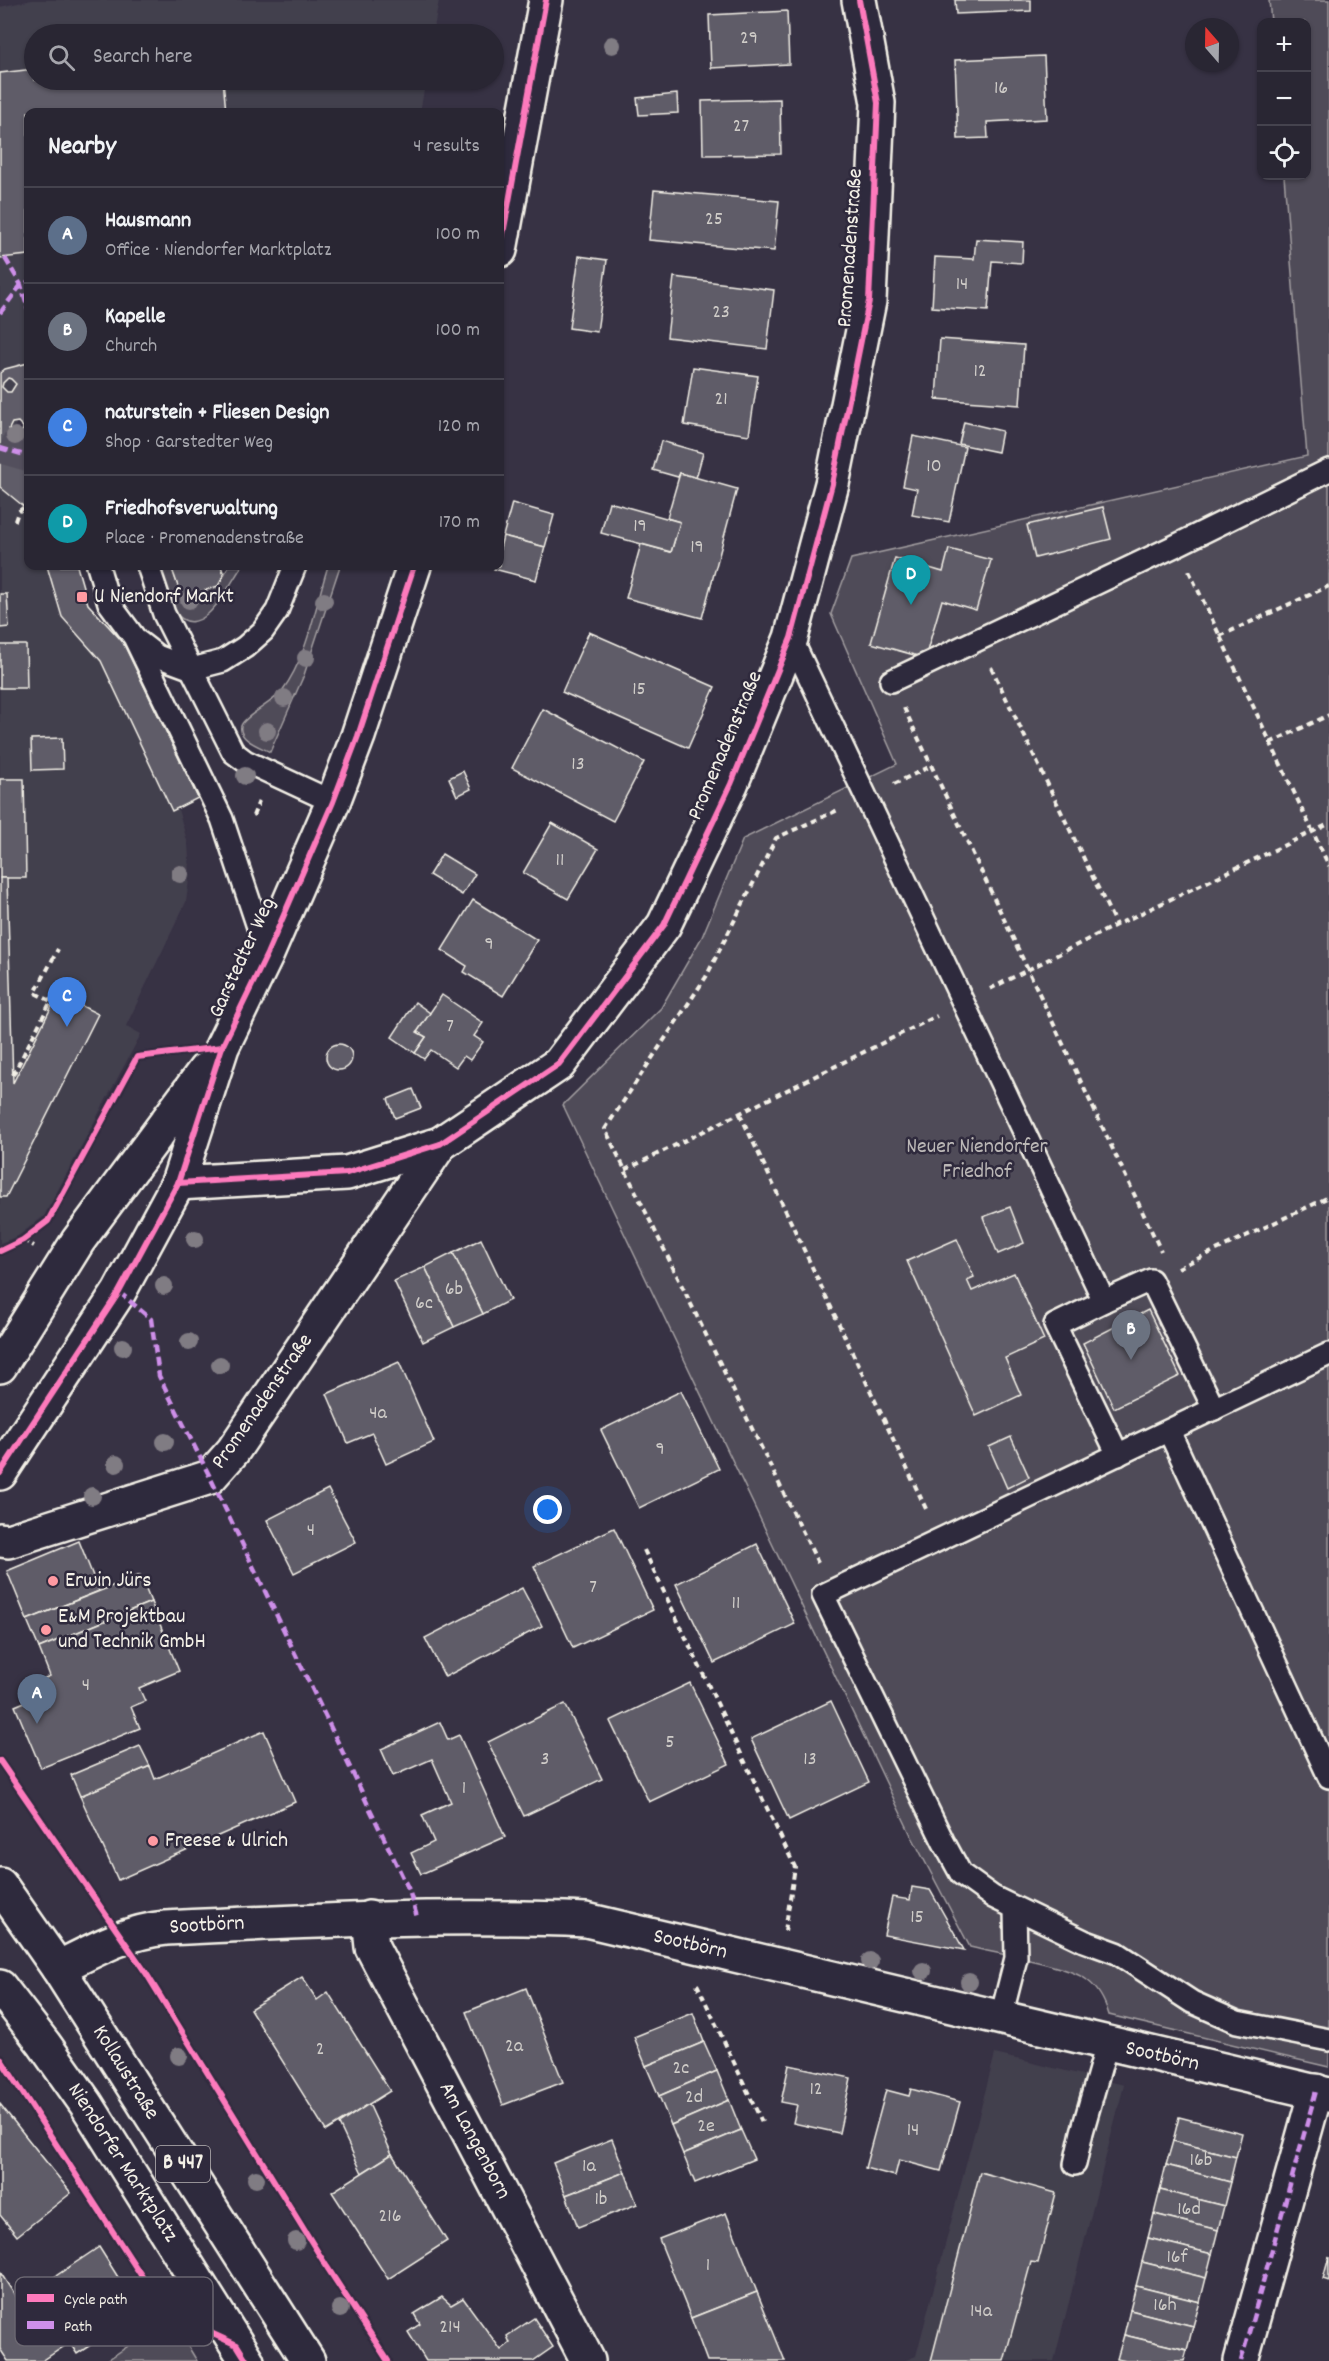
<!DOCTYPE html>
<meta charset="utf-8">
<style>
:root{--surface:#292633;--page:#35323f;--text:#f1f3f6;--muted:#a5a5ac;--line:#45434e;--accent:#ff9aa2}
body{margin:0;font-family:Dekko,sans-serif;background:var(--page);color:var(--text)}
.controls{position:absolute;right:18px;top:18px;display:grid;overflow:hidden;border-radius:12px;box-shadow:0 2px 4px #0004}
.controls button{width:54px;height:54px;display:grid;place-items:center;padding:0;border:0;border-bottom:2px solid var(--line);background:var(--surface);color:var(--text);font:30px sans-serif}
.compass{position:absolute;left:1185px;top:18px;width:54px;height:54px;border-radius:50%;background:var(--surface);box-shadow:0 2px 4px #0004;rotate:340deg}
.you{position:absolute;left:548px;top:1510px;width:21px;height:21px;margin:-15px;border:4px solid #fff;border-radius:50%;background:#1a73e8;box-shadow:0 0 0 9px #1a73e833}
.badge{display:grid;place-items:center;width:39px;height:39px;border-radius:50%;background:var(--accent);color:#fff;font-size:20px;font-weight:700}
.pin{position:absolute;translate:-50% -50px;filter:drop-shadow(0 2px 3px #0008)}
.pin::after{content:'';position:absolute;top:32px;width:21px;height:18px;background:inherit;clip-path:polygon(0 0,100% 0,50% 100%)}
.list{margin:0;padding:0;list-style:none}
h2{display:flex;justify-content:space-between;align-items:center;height:78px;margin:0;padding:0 24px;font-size:26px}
h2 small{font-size:20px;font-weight:400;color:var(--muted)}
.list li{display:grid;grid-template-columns:39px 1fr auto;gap:18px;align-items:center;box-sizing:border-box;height:96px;padding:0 24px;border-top:2px solid var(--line)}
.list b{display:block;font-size:22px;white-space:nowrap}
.list p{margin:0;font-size:20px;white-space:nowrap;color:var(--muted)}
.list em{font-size:20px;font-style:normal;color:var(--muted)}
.icon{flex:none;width:33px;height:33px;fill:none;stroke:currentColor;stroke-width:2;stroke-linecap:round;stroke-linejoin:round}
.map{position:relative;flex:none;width:1329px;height:2361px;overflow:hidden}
.search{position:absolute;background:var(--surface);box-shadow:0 2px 4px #0004;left:24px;top:24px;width:480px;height:66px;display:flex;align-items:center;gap:15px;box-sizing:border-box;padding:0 21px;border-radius:33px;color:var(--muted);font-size:22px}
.panel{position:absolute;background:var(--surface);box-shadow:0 2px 4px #0004;left:24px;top:108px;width:480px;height:462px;border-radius:12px}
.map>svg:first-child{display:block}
.built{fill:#433f4e}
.green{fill:#504b59;stroke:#a29ea0;stroke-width:1.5}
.building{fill:#5f5c67;stroke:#f4f1e8;stroke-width:1.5;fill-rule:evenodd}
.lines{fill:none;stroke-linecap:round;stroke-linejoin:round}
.pedestrian-tunnel{stroke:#534f5d;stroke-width:30;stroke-dasharray:30 15;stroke-linecap:butt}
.service-casing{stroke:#f4f1e8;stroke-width:26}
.minor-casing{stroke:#f4f1e8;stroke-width:38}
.secondary-casing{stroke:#f4f1e8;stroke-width:38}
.primary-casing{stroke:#f4f1e8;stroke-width:38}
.path{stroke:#f4f1e8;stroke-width:4;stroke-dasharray:6 4.5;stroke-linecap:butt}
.service{stroke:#2f2a3d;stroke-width:21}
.minor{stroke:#2f2a3d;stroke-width:33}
.secondary{stroke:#2f2a3d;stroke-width:33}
.primary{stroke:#2f2a3d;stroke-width:33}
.quiet{stroke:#ce8fe9;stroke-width:4.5;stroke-dasharray:9 4.5;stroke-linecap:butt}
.cycleway-casing{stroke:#2f2a3d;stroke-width:10}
.cycleway{stroke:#fd7abc;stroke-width:6}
.tree{fill:#807b83}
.poi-dot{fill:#ff9aa2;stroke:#2f2a3d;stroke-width:2}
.labels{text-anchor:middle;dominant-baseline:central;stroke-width:5;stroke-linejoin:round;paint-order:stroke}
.number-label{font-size:20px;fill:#cfccc8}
.shield{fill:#2f2a3d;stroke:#b9b5b5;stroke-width:1.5}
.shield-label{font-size:21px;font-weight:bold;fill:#f4f1e8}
.street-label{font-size:22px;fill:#f4f1e8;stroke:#2f2a3d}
.poi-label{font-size:22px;fill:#f4f1e8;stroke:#2f2a3d;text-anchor:start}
.park-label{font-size:22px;fill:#bbb7b6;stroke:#2f2a3d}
.key{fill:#2f2a3d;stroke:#6a6670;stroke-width:1.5}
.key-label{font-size:16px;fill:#f4f1e8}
</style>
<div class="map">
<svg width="1329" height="2361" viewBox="0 0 1329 2361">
<rect width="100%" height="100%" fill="#373244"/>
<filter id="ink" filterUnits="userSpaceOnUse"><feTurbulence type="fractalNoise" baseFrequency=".0167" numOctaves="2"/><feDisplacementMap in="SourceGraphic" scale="12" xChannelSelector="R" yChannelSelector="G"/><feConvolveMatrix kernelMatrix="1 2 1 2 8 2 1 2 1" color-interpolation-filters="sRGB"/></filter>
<g filter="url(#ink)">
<g class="built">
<path d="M32,0H439L433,34H34V80H426L420,112H28V401L10,436L28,497V566H49L63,611L113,667L175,799L188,844L190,872L186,902L126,1026L141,1034L44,1216L18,1236L0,1243V7Z"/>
<path d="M995,2054L1124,2085L1054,2361H904L916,2356Z"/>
</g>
<g class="green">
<path d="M1269,0H1329V2067L1109,2015C1105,2001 1099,1989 1087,1980C1068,1965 997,1954 970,1947L910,1833L563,1105L661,1008L702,937L743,839L897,764L831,614L851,559L1307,456L1284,176H1306V22H1271Z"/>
<path d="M159,566H171L182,597L218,586L229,566H242C229,585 201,646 174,611Z"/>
<path d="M328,566H340L304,675L270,752C261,747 238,740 241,726C243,717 274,702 282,691C308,656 315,607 328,566Z"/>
<path d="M171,2318L197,2361H106L170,2318Z"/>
</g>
<g class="building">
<path d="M955,0H1031V11L956,14Z"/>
<path d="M787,11L789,64L711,68L709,15Z"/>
<path d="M1044,56L1047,119L987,122L988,138L958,139L955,60Z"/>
<path d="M34,69V80H223L226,112H28V255L0,258V73Z"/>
<path d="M677,94L678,113L639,115L637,98Z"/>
<path d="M780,99L781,154L703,155L702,101Z"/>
<path d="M654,190L779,201L774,251L649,240Z"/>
<path d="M976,239L1023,242L1022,263L992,261L988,311L932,307L935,257L974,259Z"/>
<path d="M579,256L607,260L597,332L569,328Z"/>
<path d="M674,277L774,290L767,349L667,337Z"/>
<path d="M940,339L1024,345L1020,405L936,399Z"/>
<path d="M28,363V510L0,487V373L5,369ZM8,378L11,379L16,384L11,392H7L2,387L3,383ZM18,422L23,427V430L18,435L11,432L9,429L12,423Z"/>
<path d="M693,367L758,376L749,435L684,425Z"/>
<path d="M964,422L1002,431L998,452L959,444Z"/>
<path d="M913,436L965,447L949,522L912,515L917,489L903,486Z"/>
<path d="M661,441L703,453L696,478L680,473L678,477L653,470Z"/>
<path d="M680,473L737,489L702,618L626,598L641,544L671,552L680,522L667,518Z"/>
<path d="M609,502L680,522L671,552L601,533Z"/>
<path d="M512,503L554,515L545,547L503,536Z"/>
<path d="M1103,507L1111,539L1035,558L1027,525Z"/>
<path d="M503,536L545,547L536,580L494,569L495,566H500V548Z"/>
<path d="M949,549L991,560L976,610L942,600L925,658L871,643L895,558L943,572Z"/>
<path d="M47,566H77L88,604L123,642L198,798L172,811L101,661L62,617Z"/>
<path d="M171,566H221L224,575L218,586L182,598Z"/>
<path d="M0,594H7L9,627L0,628Z"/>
<path d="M589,632L715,687L688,748L562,692Z"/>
<path d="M0,645H26L27,688H0Z"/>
<path d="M543,709L644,762L613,821L512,768Z"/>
<path d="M62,738L63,769L32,770L31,739Z"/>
<path d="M463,771L471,789L457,796L449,778Z"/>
<path d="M0,779H24L26,878H0Z"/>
<path d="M552,823L598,849L568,899L523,873Z"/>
<path d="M442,854L475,874L462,895L429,875Z"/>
<path d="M0,878H7L13,1083L58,994L98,1014L6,1197H0Z"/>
<path d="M473,900L537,940L503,996L464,972L467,966L442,950Z"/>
<path d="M442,995L483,1023L474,1036L483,1042L470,1060L464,1056L456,1067L431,1050L424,1059L415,1053L426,1037L417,1032Z"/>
<path d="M415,1002L430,1013L417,1032L426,1037L415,1053L392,1037Z"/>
<circle cx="339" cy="1057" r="13"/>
<path d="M413,1089L421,1108L395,1118L388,1099Z"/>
<path d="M1010,1207L1024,1243L998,1254L983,1217Z"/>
<path d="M481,1239L510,1300L483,1314L453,1253Z"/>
<path d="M957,1239L974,1277L967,1280L972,1291L1014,1273L1044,1340L1005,1358L1021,1395L976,1416L907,1261Z"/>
<path d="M453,1253L483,1314L454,1327L425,1267Z"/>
<path d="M425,1267L454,1327L423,1342L394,1281Z"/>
<path d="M1148,1310L1180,1376L1114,1408L1083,1343Z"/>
<path d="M399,1362L434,1442L386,1464L372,1433L348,1443L327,1394Z"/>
<path d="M681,1391L719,1469L639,1508L601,1430Z"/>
<path d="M1011,1437L1029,1477L1007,1488L989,1447Z"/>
<path d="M328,1489L356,1542L294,1573L267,1520Z"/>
<path d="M614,1528L653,1610L573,1648L534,1566Z"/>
<path d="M79,1541L99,1591L27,1620L7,1571Z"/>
<path d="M757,1544L795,1624L714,1663L676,1584Z"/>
<path d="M140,1575L151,1602L39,1648L27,1620Z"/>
<path d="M522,1588L542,1626L445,1677L425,1638Z"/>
<path d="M151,1602L179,1671L139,1688L145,1701L131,1707L140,1728L41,1768L15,1706L34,1698L28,1685L50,1676L39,1648Z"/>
<path d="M690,1683L729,1764L649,1802L610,1721Z"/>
<path d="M831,1701L869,1782L789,1820L751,1739Z"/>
<path d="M565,1704L602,1779L524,1816L488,1742Z"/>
<path d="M440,1722L448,1740L459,1735L505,1837L421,1874L411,1853L434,1842L422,1815L451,1802L432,1759L393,1776L381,1749Z"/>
<path d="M264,1731L295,1802L118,1880L80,1796L150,1766L155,1779Z"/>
<path d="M140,1746L150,1766L80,1796L71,1775Z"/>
<path d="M912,1887L930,1890L964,1950L884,1935L892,1897L910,1900Z"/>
<path d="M302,1977L317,2000L328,1992L390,2091L326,2131L250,2009Z"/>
<path d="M526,1988L563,2082L503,2105L466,2012Z"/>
<path d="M693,2013L704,2042L646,2066L634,2037Z"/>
<path d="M704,2042L717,2071L659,2096L646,2066Z"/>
<path d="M789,2065L851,2078L839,2133L793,2123L797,2105L781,2102Z"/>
<path d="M717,2071L729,2100L671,2125L659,2096Z"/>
<path d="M911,2089L960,2102L941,2171L899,2160L895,2176L865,2168L886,2090L909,2096Z"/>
<path d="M729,2100L741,2130L683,2154L671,2125Z"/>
<path d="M0,2104L71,2193L17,2236L0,2215Z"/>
<path d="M369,2104L392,2154L362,2173L339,2124Z"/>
<path d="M1179,2117L1242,2133L1236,2157L1173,2141Z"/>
<path d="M741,2130L754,2159L695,2183L683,2154Z"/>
<path d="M612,2139L625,2172L566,2195L553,2163Z"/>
<path d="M1173,2141L1236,2157L1230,2182L1166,2165Z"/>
<path d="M392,2154L447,2241L388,2279L332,2192Z"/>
<path d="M1166,2165L1230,2182L1224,2206L1160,2190Z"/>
<path d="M625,2172L637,2204L578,2227L566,2195Z"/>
<path d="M980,2172L1056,2193L1038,2263L1031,2262L1004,2361H931Z"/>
<path d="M1160,2190L1224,2206L1218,2230L1154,2214Z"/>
<path d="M726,2213L757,2292L691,2318L659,2239Z"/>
<path d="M1154,2214L1218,2230L1212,2254L1148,2238Z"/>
<path d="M1148,2238L1212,2254L1206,2278L1142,2262Z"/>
<path d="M99,2247L123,2285L114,2291L132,2318L77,2354L35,2290Z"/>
<path d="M1329,2257V2281L1323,2279Z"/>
<path d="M1142,2262L1206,2278L1200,2302L1136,2286Z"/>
<path d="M0,2272L18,2300L35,2290L69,2343L42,2361H8L0,2349Z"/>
<path d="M1136,2286L1200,2302L1193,2326L1130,2310Z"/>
<path d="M757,2292L785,2361H707L691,2318Z"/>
<path d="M442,2297L451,2305L463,2298L501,2350L510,2343L507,2336L534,2318L553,2347L533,2361H426L408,2332L420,2324L414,2314Z"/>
<path d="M1130,2310L1193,2326L1187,2350L1124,2335Z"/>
<path d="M1124,2335L1187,2350L1184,2361H1126L1117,2359Z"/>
</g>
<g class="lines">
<path class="pedestrian-tunnel" d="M0,448L28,456"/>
<defs>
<g id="service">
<path d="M98,566L109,603L134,637L222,819L267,954"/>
<path d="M148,566L164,614L233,752L245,761L333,802"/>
<path d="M791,638L1104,1301L1151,1280L1214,1409"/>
<path d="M139,642L157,656L192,669L223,661L245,647L263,631L277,611L295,566"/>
<path d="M891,681L1177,545L1329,470"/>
<path d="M1104,1301L1055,1325L1118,1455"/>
<path d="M1329,1354L823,1595L943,1841L961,1874L993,1897L1084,1941L1117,1953L1192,2002L1237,2022L1329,2040"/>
<path d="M1169,1431L1329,1777"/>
<path d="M1001,2017L1016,1958L1015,1909"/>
<path d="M1075,2164L1082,2132L1107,2044"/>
</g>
<g id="minor">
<path d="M178,1183L347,1173L440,1144L559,1064L664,925L731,784L791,638L832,484L869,301L878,103L859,0"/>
<path d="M0,1540L8,1541L210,1477L233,1451L440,1144"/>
<path d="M369,1918L372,1947L588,2361"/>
<path d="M58,1968C94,1950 125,1932 166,1928C306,1921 446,1914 586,1920L1329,2095"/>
<path d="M1241,2361L1316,2091"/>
</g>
<g id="secondary">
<path d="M500,250L546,0"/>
<path d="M0,1366L78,1241L205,1070"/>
<path d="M0,1473L119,1292L178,1183L222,1047L267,954L333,802L358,736L414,566"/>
</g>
<g id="primary">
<path d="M0,1885L58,1968L308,2361"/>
<path d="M0,1987L44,2044L87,2105L247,2361"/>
</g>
</defs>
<use href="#service" class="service-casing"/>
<use href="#minor" class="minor-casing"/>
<use href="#secondary" class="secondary-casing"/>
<use href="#primary" class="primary-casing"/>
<g class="path">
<path d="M15,521L18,512L28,504"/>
<path d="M1189,571L1329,866"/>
<path d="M1220,636L1329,586"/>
<path d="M991,667L1116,925"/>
<path d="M904,708L1161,1251"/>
<path d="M1270,743L1329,715"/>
<path d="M894,784L931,766"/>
<path d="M253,816L259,801"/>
<path d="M990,989L1116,925L1329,824"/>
<path d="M13,1075L51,1001L35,993L58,949"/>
<path d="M740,1114L927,1511"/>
<path d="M625,1170L937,1016"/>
<path d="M23,1240L34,1246"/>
<path d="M1178,1268L1329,1197"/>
<path d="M644,1550L795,1867L785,1931"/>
<path d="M818,1563L605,1129L706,977L776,838L838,810"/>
<path d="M697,1984L762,2122"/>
</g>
<use href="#service" class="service"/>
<use href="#minor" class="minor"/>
<use href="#secondary" class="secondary"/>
<use href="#primary" class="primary"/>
<g class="quiet">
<path d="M5,258L21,285L28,310"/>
<path d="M0,313L21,285L28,282"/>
<path d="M0,448L28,456"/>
<path d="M119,1292L151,1319L159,1376L210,1477L409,1890L417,1917"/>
<path d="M1241,2361L1316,2091"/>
</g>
<defs>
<g id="cycleway">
<path d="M500,250L546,0"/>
<path d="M178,1183L347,1173L440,1144L559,1064L664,925L731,784L791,638L832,484L869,301L878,103L859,0"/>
<path d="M0,1251L23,1240L48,1221L137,1057L222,1047"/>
<path d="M0,1473L119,1292L178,1183L222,1047L267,954L333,802L358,736L414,566"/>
<path d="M0,1761L146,1973L327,2267L388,2361"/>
<path d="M0,2058L165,2312L237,2345L247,2361"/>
</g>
</defs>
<use href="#cycleway" class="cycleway-casing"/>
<use href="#cycleway" class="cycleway"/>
</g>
<g class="tree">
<circle cx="612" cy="45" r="9"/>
<circle cx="15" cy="436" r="9"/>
<circle cx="189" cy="600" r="9"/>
<circle cx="324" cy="601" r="9"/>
<circle cx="306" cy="658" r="9"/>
<circle cx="284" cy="698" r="9"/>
<circle cx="267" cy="731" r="9"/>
<circle cx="245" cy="776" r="9"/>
<circle cx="180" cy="874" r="9"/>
<circle cx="195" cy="1239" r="9"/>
<circle cx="164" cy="1286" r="9"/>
<circle cx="189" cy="1342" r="9"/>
<circle cx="123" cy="1347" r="9"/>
<circle cx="220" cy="1365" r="9"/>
<circle cx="165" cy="1442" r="9"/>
<circle cx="116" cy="1464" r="9"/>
<circle cx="92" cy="1496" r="9"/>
<circle cx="870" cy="1961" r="9"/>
<circle cx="923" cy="1971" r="9"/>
<circle cx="969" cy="1982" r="9"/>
<circle cx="179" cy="2056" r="9"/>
<circle cx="256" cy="2179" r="9"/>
<circle cx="296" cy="2241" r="9"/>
<circle cx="340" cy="2309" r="9"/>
</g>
</g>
<g class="poi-dot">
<rect x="76" y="591" width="12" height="12" rx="3"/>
<circle cx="53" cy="1581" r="6"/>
<circle cx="46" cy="1630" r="6"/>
<circle cx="153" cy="1841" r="6"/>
</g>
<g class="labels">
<g class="number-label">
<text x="749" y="39">29</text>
<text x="1001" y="89">16</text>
<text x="741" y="127">27</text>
<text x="714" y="220">25</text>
<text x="962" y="285">14</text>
<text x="721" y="313">23</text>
<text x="980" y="372">12</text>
<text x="721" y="400">21</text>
<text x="934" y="467">10</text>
<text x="640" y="527">19</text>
<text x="697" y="548">19</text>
<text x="639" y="690">15</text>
<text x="578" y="765">13</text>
<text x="560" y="861">11</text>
<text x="489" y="945">9</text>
<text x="450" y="1027">7</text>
<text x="454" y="1290">6b</text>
<text x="424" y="1304">6c</text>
<text x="378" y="1414">4a</text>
<text x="660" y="1450">9</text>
<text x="311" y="1531">4</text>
<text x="593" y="1588">7</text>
<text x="736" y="1604">11</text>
<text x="86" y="1686">4</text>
<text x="670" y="1743">5</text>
<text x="545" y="1760">3</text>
<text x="810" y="1760">13</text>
<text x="464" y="1789">1</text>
<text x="917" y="1918">15</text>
<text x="514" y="2047">2a</text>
<text x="320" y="2050">2</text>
<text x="681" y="2069">2c</text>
<text x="816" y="2090">12</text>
<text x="694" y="2098">2d</text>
<text x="706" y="2127">2e</text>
<text x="913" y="2131">14</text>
<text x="1201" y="2161">16b</text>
<text x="589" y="2167">1a</text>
<text x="601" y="2200">1b</text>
<text x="1189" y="2210">16d</text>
<text x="390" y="2217">216</text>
<text x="1177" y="2258">16f</text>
<text x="708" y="2266">1</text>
<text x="1165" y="2306">16h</text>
<text x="981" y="2312">14a</text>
<text x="450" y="2328">214</text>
</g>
<rect class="shield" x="156" y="2146" width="54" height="36" rx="4.5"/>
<g class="shield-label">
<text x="183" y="2164">B 447</text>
</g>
<g class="street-label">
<text transform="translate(851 248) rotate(-86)">Promenadenstraße</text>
<text transform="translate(726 746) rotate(-67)">Promenadenstraße</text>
<text transform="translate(243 958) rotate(-65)">Garstedter Weg</text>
<text transform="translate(263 1402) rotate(-55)">Promenadenstraße</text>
<text transform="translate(207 1926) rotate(-3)">Sootbörn</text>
<text transform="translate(690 1945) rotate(13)">Sootbörn</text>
<text transform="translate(1162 2057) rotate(13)">Sootbörn</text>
<text transform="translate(125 2073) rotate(58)">Kollaustraße</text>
<text transform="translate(474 2141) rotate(62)">Am Langenborn</text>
<text transform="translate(122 2163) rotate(57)">Niendorfer Marktplatz</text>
</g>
<g class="poi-label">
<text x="94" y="597">U Niendorf Markt</text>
<text x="65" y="1581">Erwin Jürs</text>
<text x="58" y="1617">E&amp;M Projektbau<tspan x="58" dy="25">und Technik GmbH</tspan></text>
<text x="165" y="1841">Freese &amp; Ulrich</text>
</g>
<g class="park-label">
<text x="977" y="1147">Neuer Niendorfer<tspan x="977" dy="25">Friedhof</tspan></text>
</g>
</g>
<rect x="15" y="2277" width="198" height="69" rx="9" class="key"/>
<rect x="27" y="2294" width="27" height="8" fill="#fd7abc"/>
<rect x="27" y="2321" width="27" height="8" fill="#ce8fe9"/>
<g class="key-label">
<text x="64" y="2304">Cycle path</text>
<text x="64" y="2331">Path</text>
</g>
</svg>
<div class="controls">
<button>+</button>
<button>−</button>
<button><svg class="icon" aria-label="locate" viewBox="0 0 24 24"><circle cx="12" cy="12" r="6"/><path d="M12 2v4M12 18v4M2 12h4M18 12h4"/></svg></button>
</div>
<svg class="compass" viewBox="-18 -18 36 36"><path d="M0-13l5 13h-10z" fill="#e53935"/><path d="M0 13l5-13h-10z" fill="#a5a5ac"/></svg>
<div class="you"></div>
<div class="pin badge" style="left:37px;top:1724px;background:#5c6f8a">A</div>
<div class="pin badge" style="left:1131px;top:1360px;background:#6b7280">B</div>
<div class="pin badge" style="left:67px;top:1027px;background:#3f7fe0">C</div>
<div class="pin badge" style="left:911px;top:605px;background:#0f9aa8">D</div>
<div class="search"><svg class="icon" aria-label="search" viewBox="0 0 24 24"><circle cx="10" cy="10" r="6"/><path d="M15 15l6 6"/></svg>Search here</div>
<section class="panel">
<h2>Nearby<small>4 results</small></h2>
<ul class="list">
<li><span class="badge" style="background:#5c6f8a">A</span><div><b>Hausmann</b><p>Office · Niendorfer Marktplatz</p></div><em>100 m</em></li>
<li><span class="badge" style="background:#6b7280">B</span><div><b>Kapelle</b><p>Church</p></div><em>100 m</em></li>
<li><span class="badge" style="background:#3f7fe0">C</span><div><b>naturstein + Fliesen Design</b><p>Shop · Garstedter Weg</p></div><em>120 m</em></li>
<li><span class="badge" style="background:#0f9aa8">D</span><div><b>Friedhofsverwaltung</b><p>Place · Promenadenstraße</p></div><em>170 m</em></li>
</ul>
</section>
</div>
